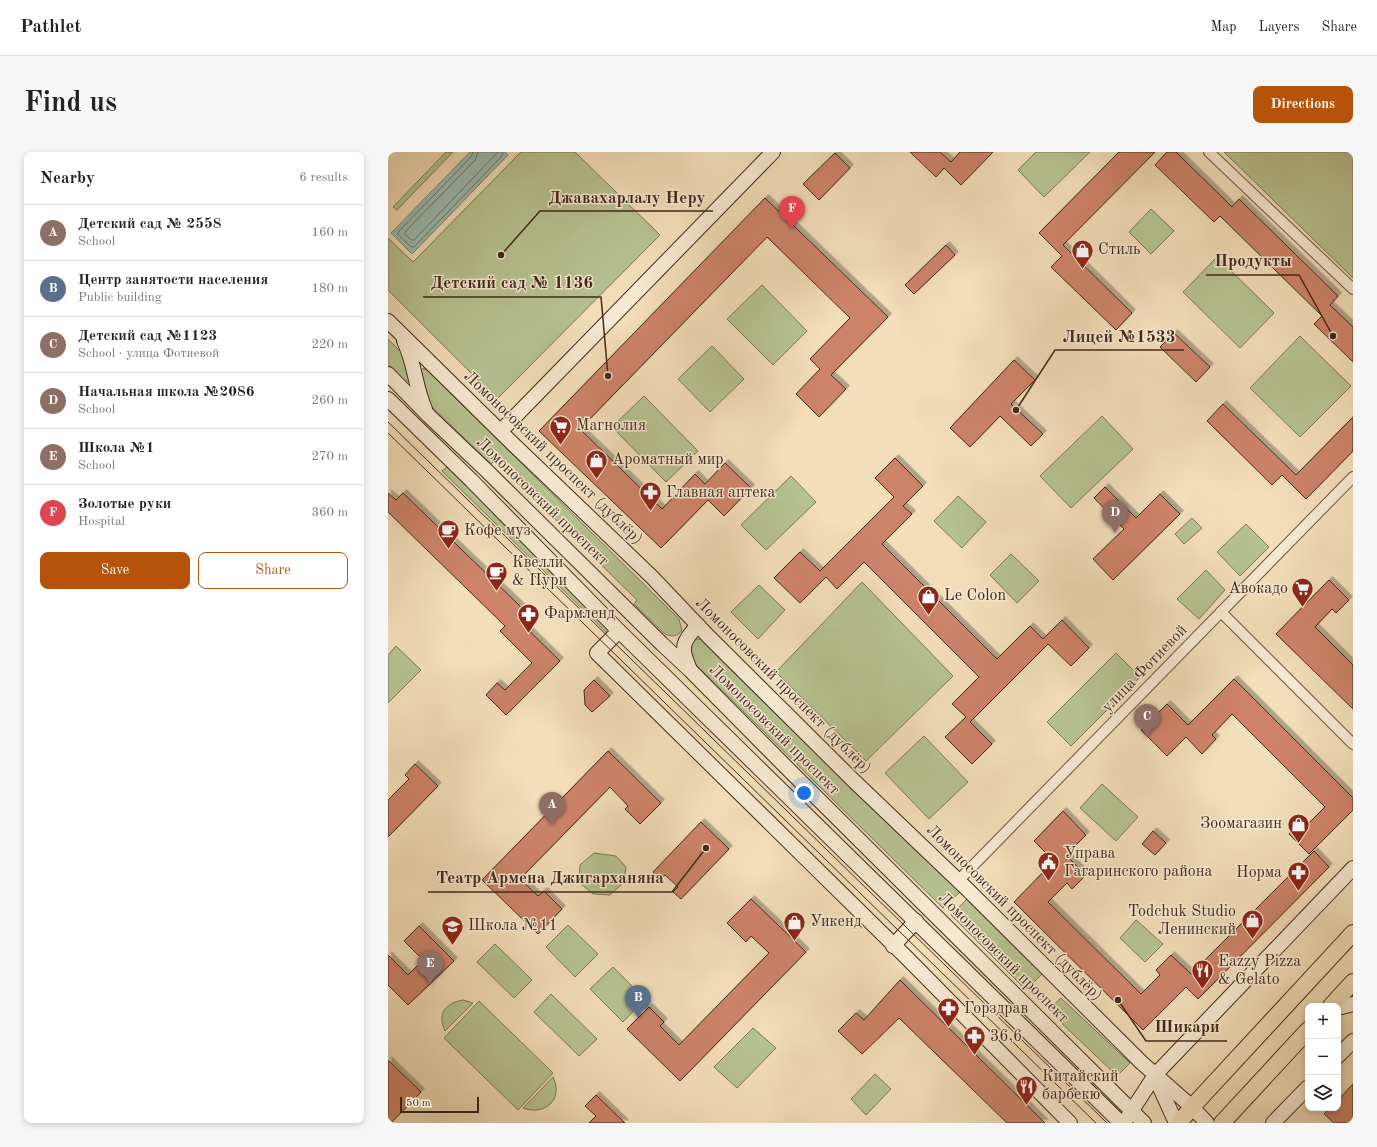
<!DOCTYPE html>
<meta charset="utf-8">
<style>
:root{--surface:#fff;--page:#f6f6f6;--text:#222;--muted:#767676;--line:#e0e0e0;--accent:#b45309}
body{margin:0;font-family:"Old Standard TT",serif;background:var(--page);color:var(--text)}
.controls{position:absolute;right:12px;bottom:12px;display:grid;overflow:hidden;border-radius:8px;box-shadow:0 2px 6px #0003}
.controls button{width:36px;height:36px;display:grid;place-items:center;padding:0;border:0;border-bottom:1px solid var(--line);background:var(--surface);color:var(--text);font:20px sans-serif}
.scale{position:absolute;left:12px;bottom:10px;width:79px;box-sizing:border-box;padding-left:4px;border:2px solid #412919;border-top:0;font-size:11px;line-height:14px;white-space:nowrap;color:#412919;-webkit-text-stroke:3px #f7ead2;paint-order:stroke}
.you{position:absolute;left:416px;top:641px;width:14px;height:14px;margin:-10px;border:3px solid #fff;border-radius:50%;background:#1a73e8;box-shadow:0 0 0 6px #1a73e833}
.badge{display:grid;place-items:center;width:26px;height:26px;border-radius:50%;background:var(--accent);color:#fff;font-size:13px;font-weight:700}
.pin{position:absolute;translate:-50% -33px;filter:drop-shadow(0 1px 2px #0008)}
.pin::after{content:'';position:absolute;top:21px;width:14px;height:12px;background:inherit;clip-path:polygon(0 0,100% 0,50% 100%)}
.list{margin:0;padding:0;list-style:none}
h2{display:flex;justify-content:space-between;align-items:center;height:52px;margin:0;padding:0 16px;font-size:17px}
h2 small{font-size:13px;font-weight:400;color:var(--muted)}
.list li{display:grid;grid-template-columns:26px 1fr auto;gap:12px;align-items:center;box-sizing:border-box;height:56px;padding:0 16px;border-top:1px solid var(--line)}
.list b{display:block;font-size:15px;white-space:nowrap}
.list p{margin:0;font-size:13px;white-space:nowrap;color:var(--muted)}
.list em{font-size:13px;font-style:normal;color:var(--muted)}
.actions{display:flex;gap:8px;padding:12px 16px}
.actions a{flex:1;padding:9px 0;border:1px solid var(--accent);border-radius:8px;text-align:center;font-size:14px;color:var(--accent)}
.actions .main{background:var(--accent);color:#fff}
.icon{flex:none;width:22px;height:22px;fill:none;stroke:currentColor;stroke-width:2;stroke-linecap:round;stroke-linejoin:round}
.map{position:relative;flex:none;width:965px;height:971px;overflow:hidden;border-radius:8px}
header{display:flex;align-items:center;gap:24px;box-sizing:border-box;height:56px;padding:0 20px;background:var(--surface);border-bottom:1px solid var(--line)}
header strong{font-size:19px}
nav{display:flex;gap:22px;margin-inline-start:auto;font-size:14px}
.intro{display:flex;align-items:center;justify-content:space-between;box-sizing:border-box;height:96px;padding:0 24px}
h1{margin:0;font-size:28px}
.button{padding:10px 18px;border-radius:8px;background:var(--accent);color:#fff;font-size:14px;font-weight:700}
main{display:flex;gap:24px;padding:0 24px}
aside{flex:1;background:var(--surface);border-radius:8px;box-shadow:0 2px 6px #0003}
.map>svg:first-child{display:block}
.green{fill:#b7c291;stroke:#7c7655}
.water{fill:#9bbcb2;stroke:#778175}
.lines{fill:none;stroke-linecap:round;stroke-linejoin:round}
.shore{stroke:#6e7266;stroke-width:1}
.building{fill:#cd836a;stroke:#412919;filter:url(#shadow)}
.street-casing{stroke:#6d5641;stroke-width:12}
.secondary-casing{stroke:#412919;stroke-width:16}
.primary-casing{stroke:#412919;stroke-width:18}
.street{stroke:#f7ead2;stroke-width:10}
.secondary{stroke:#f7ead2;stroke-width:14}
.primary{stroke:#f2deb9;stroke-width:16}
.tram{stroke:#412919;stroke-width:1}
.labels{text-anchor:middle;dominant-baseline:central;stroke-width:3;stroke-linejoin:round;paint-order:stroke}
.poi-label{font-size:16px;fill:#412919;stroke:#f7ead2;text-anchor:start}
.street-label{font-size:16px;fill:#412919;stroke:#f7ead2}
.leader{fill:none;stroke:#412919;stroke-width:1.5}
.callout-dot{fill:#412919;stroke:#f7ead2;stroke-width:1.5}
.callout-label{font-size:17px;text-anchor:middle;font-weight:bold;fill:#412919;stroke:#f7ead2;stroke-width:3;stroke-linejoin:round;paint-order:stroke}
</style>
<header>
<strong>Pathlet</strong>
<nav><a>Map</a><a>Layers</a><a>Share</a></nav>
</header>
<div class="intro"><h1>Find us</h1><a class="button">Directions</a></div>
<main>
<aside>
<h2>Nearby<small>6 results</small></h2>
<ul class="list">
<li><span class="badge" style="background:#8d6e63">A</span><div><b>Детский сад № 2558</b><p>School</p></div><em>160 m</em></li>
<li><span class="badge" style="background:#5c6f8a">B</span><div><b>Центр занятости населения</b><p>Public building</p></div><em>180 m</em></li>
<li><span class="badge" style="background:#8d6e63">C</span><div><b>Детский сад №1123</b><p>School · улица Фотиевой</p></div><em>220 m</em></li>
<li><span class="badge" style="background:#8d6e63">D</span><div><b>Начальная школа №2086</b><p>School</p></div><em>260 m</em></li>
<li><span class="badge" style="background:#8d6e63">E</span><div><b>Школа №1</b><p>School</p></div><em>270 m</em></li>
<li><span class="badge" style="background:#e0444e">F</span><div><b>Золотые руки</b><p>Hospital</p></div><em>360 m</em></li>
</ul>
<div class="actions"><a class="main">Save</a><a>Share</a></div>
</aside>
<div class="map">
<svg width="965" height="971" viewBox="0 0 965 971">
<defs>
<filter id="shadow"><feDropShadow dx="3.5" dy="-3.5" stdDeviation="0" flood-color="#0004"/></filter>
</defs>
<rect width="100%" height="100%" fill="#f2deb9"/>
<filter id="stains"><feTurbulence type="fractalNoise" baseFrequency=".005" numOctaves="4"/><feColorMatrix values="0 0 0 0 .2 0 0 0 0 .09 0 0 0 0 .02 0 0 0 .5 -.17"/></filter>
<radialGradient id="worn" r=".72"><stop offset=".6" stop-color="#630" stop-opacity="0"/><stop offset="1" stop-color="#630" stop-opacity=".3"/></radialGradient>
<g class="green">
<path d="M58,0H65L9,58L5,55Z"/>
<path d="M133,0H187L272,83L109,247L0,138V86L25,110Z"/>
<path d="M648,0H702L656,45L630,18Z"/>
<path d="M836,0H965V126Z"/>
<path d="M763,57L786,79L763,102L741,80Z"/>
<path d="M829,105L886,161L852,196L795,140Z"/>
<path d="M374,133L419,179L385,213L339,167Z"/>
<path d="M912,184L963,234L912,285L862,236Z"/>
<path d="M0,187L15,202L21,229H17L0,212Z"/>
<path d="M324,194L356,227L322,260L290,227Z"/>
<path d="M35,216L40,219L291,467L294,478C290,485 284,485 277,482L246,452L249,448L107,308L103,312L40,251L33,220Z"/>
<path d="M256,244L310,299L278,330L224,275Z"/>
<path d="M714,264L745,297L683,356L652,324Z"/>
<path d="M59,315L226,480L222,484L54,319Z"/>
<path d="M403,324L428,350L378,398L353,373Z"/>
<path d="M570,344L598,370L574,396L546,369Z"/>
<path d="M804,366L814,376L796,392L787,382Z"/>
<path d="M858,372L881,395L852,424L829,400Z"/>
<path d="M623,402L651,429L629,451L602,423Z"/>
<path d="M818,418L837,438L811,467L789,447Z"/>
<path d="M474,430L565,524L478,609L388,520Z"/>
<path d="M371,433L397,458L370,487L343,460Z"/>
<path d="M309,487L316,488L572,740L555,756L301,506L299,499L306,488Z"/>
<path d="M8,494L33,518L0,551V503Z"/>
<path d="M728,501L752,525L683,594L659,570Z"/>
<path d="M536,584L580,630L541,667L497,621Z"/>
<path d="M714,632L750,665L728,689L692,656Z"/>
<path d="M206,701L228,704L238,715L236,730L222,743L205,742L191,730L192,713Z"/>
<path d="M579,747L655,821L638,838L563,763Z"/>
<path d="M748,768L775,792L757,810L732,786Z"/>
<path d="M180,773L210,802L187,825L158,795Z"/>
<path d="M107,792L144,828L126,846L89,810Z"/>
<path d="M225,815L257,847L235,870L202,837Z"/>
<path d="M163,842L209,887L191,904L146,860Z"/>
<path d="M673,846L742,911L729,924L663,861L668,856L665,853Z"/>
<path d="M75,848L85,851L57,879C49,862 57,851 75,848Z"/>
<path d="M91,849L165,921L130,958L56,886Z"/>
<path d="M365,876L388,896L349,936L326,915Z"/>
<path d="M487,922L503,937L478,963L463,947Z"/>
<path d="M165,925C176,948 156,964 135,956Z"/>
</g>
<path class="water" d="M82,0H117L120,3L24,102L3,81Z"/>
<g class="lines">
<g class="shore">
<path d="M85,0L83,5L10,80V82L23,95H26L114,4L115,0"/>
<path d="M90,0L87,8L17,80V82L23,88H26L110,0"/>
</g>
</g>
<g class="building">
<path d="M522,0H552L563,10L572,0H605L573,33L556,16L548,25Z"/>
<path d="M731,0H767L675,93L744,161L728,178L663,115L674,104L651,81Z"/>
<path d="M779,0H788L844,55L851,47L950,144L942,153L965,175V210L926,172L934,164L832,64L826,70L767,13Z"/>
<path d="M447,1L462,16L431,48L415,32Z"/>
<path d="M377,46L500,165L443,223L458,237L431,265L408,242L432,217L422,207L462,166L379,85L192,277L274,357L307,322L317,332L337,311L363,336L336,364L320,348L273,396L151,279Z"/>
<path d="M558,93L567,103L526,142L517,133Z"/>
<path d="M786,181L822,215L808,230L772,195Z"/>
<path d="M626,208L647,228L623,252L655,282L643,294L612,264L582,295L562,276Z"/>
<path d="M835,252L908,323L965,265V299L918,347L894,323L884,333L819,269Z"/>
<path d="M507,306L535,334L515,354L524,362L494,392L609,507L642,474L655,487L674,468L701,496L683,514L660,492L582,570L604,592L584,612L557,585L578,565L564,552L591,525L476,410L449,437L438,425L412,451L386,426L412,400L432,419L506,345L487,326Z"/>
<path d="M717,335L748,366L772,342L792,362L725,428L705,407L736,377L706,346Z"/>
<path d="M0,341L8,348L15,341L131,453L138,461L131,469L172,509L118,563L98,543L109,531L117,538L144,511L112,479L117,474L0,360Z"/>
<path d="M941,428L961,448L948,461L944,457L927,475L965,513V557L888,482Z"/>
<path d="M846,527L965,646V658L921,702L901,682L913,669L918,674L937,655L844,562L824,583L828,587L814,602L798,585L779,604L753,578L779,552L800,573Z"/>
<path d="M206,528L222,544L204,560L197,553L196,538Z"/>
<path d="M220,599L273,651L252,672L237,657L240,654L222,635L132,727L150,744L156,739L174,757L150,782L94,728Z"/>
<path d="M27,612L50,634L0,685V648L21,627L17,623Z"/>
<path d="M675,659L698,683L678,703L698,723L684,737L679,731L660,750L753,842L772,823L768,818L783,803L803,822L926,699L941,715L810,847L798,835L755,878L626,750L666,709L646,689Z"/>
<path d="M313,670L341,697L293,747L285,740L290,735L277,723L272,727L265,720Z"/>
<path d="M765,679L778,691L767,703L754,692Z"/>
<path d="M363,747L418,800L292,929L239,877L261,855L276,870L272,874L291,893L381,801L363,784L358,790L339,771Z"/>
<path d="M31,774L66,809L20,853L0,833V803L20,823L35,808L16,789Z"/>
<path d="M512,828L657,971H619L511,866L474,902L450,879L468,861L476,868Z"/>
<path d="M0,908L33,940L3,971H0Z"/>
<path d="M965,932V967L961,971H946L936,962L942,956H950V948Z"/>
<path d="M208,943L237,971H201L208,964L197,954Z"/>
</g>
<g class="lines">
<defs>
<g id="street">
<path d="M821,0L965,137"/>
<path d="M833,460L965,592"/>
<path d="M570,729L965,325"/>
</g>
<g id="secondary">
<path d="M0,169L125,292L264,425L320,484L465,628L579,737L754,911L804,955L819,971"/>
<path d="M16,189C27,211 27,235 37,257"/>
<path d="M0,222L41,264L99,319L274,492L302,518L397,614L756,971"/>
<path d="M0,247L83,328L231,479L733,971"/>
<path d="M113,279L385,0"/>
<path d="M231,479L209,501L518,805L682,971"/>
<path d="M301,515C292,495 295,489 310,473"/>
<path d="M505,794L528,769"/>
<path d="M950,856L965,852"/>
<path d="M950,904L965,889"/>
<path d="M768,927L788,971"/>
<path d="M739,966L767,923L965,716"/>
<path d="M885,971L920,935"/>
</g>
<g id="primary">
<path d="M943,854L965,830"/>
<path d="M791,971L804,955L965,781"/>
<path d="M834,971L920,878"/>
</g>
</defs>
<use href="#street" class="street-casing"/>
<use href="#secondary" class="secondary-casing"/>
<use href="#primary" class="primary-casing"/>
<use href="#street" class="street"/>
<use href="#secondary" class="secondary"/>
<use href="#primary" class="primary"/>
<g class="tram">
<path d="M0,270L719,971"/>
<path d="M0,281L708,971"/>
</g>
</g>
<defs>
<symbol id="shop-pin" viewBox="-11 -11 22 30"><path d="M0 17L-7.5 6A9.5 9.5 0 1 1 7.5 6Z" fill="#8f2418" stroke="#f7ead2"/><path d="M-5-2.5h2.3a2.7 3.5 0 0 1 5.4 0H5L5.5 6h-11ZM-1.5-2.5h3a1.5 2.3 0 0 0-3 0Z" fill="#fff"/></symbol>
<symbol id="supermarket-pin" viewBox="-11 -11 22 30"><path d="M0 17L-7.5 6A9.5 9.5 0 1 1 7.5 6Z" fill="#8f2418" stroke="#f7ead2"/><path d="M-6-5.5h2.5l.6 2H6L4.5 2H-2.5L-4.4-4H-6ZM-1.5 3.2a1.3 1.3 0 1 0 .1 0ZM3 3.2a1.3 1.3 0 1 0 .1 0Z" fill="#fff"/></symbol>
<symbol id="pharmacy-pin" viewBox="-11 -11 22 30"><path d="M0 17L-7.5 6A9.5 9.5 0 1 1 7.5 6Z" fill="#8f2418" stroke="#f7ead2"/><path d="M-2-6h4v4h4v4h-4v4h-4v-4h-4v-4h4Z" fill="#fff"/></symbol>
<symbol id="cafe-pin" viewBox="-11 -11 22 30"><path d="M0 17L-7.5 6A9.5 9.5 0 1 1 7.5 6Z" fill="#8f2418" stroke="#f7ead2"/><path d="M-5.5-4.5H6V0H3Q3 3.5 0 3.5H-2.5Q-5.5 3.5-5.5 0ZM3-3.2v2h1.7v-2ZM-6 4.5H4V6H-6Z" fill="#fff"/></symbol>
<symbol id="civic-pin" viewBox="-11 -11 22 30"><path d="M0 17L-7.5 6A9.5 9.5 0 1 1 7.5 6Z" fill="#8f2418" stroke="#f7ead2"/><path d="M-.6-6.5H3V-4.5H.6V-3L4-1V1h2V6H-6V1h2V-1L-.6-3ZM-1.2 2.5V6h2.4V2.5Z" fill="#fff"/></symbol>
<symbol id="school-pin" viewBox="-11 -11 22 30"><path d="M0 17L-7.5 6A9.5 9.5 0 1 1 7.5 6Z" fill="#8f2418" stroke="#f7ead2"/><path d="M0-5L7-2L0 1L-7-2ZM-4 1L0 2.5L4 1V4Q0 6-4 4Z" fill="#fff"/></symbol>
<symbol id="restaurant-pin" viewBox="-11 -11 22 30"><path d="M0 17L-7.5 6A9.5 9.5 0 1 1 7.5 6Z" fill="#8f2418" stroke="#f7ead2"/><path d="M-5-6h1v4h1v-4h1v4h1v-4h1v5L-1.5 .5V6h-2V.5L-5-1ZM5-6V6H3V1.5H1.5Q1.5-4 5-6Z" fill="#fff"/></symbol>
</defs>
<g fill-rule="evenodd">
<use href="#shop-pin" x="682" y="86" width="25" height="34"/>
<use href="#supermarket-pin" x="160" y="262" width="25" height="34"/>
<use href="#shop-pin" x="196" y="296" width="25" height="34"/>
<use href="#pharmacy-pin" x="250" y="328" width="25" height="34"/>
<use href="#cafe-pin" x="48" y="366" width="25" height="34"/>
<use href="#cafe-pin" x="96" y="408" width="25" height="34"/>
<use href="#supermarket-pin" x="902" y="424" width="25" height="34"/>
<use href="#shop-pin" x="528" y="432" width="25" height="34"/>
<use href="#pharmacy-pin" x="128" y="450" width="25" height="34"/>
<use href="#shop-pin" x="898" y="660" width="25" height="34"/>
<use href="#civic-pin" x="648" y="698" width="25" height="34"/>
<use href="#pharmacy-pin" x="898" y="708" width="25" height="34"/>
<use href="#shop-pin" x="852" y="756" width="25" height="34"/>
<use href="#shop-pin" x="394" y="758" width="25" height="34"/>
<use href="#school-pin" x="52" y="762" width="25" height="34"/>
<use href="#restaurant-pin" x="802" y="806" width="25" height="34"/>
<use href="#pharmacy-pin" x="548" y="844" width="25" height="34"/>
<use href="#pharmacy-pin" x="574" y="872" width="25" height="34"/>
<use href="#restaurant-pin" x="626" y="922" width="25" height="34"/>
</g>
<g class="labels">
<g class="poi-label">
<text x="710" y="98">Стиль</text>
<text x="188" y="274">Магнолия</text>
<text x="224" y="308">Ароматный мир</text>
<text x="278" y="341">Главная аптека</text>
<text x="76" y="379">Кофе муз</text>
<text x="124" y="411">Квелли<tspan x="124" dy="18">&amp; Пури</tspan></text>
<text x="900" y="437" text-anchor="end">Авокадо</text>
<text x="556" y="444">Le Colon</text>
<text x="156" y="462">Фармленд</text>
<text x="894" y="672" text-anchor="end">Зоомагазин</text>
<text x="676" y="702">Управа<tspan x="676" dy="18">Гагаринского района</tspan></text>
<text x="894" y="721" text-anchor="end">Норма</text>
<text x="848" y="760" text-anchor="end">Todchuk Studio<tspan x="848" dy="18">Ленинский</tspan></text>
<text x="422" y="770">Уикенд</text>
<text x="80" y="774">Школа №11</text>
<text x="830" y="810">Eazzy Pizza<tspan x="830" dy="18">&amp; Gelato</tspan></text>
<text x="576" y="857">Горздрав</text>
<text x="602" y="885">36,6</text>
<text x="654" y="925">Китайский<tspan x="654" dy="18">барбекю</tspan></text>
</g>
<g class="street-label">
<text transform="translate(165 306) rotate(44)">Ломоносовский проспект (дублёр)</text>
<text transform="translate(154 350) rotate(44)">Ломоносовский проспект</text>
<text transform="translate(757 517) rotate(-46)">улица Фотиевой</text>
<text transform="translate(395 534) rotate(45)">Ломоносовский проспект (дублёр)</text>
<text transform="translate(386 578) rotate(45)">Ломоносовский проспект</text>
<text transform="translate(626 761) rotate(45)">Ломоносовский проспект (дублёр)</text>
<text transform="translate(615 806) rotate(45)">Ломоносовский проспект</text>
</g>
</g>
<path class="leader" d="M113 103L152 59H325M945 184L911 123H818M220 224L213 145H35M628 258L667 198H796M318 696L284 740H40M730 848L758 889H839"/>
<g class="callout-dot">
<circle cx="113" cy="103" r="4"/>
<circle cx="945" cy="184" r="4"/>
<circle cx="220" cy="224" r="4"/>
<circle cx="628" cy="258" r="4"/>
<circle cx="318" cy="696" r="4"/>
<circle cx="730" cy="848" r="4"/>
</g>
<g class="callout-label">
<text x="239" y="51">Джавахарлалу Неру</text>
<text x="865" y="114">Продукты</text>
<text x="124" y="136">Детский сад № 1136</text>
<text x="731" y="190">Лицей №1533</text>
<text x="162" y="731">Театр Армена Джигарханяна</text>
<text x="799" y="880">Шикари</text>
</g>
<rect width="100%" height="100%" filter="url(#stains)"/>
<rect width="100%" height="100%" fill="url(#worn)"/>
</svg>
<div class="controls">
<button>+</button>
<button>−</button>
<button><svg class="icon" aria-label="layers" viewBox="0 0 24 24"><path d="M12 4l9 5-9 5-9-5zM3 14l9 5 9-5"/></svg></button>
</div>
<div class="scale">50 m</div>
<div class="you"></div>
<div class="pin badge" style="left:164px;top:673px;background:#8d6e63">A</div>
<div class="pin badge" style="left:250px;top:866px;background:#5c6f8a">B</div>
<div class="pin badge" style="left:759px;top:585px;background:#8d6e63">C</div>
<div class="pin badge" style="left:727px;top:381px;background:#8d6e63">D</div>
<div class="pin badge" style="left:42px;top:832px;background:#8d6e63">E</div>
<div class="pin badge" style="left:404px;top:77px;background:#e0444e">F</div>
</div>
</main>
